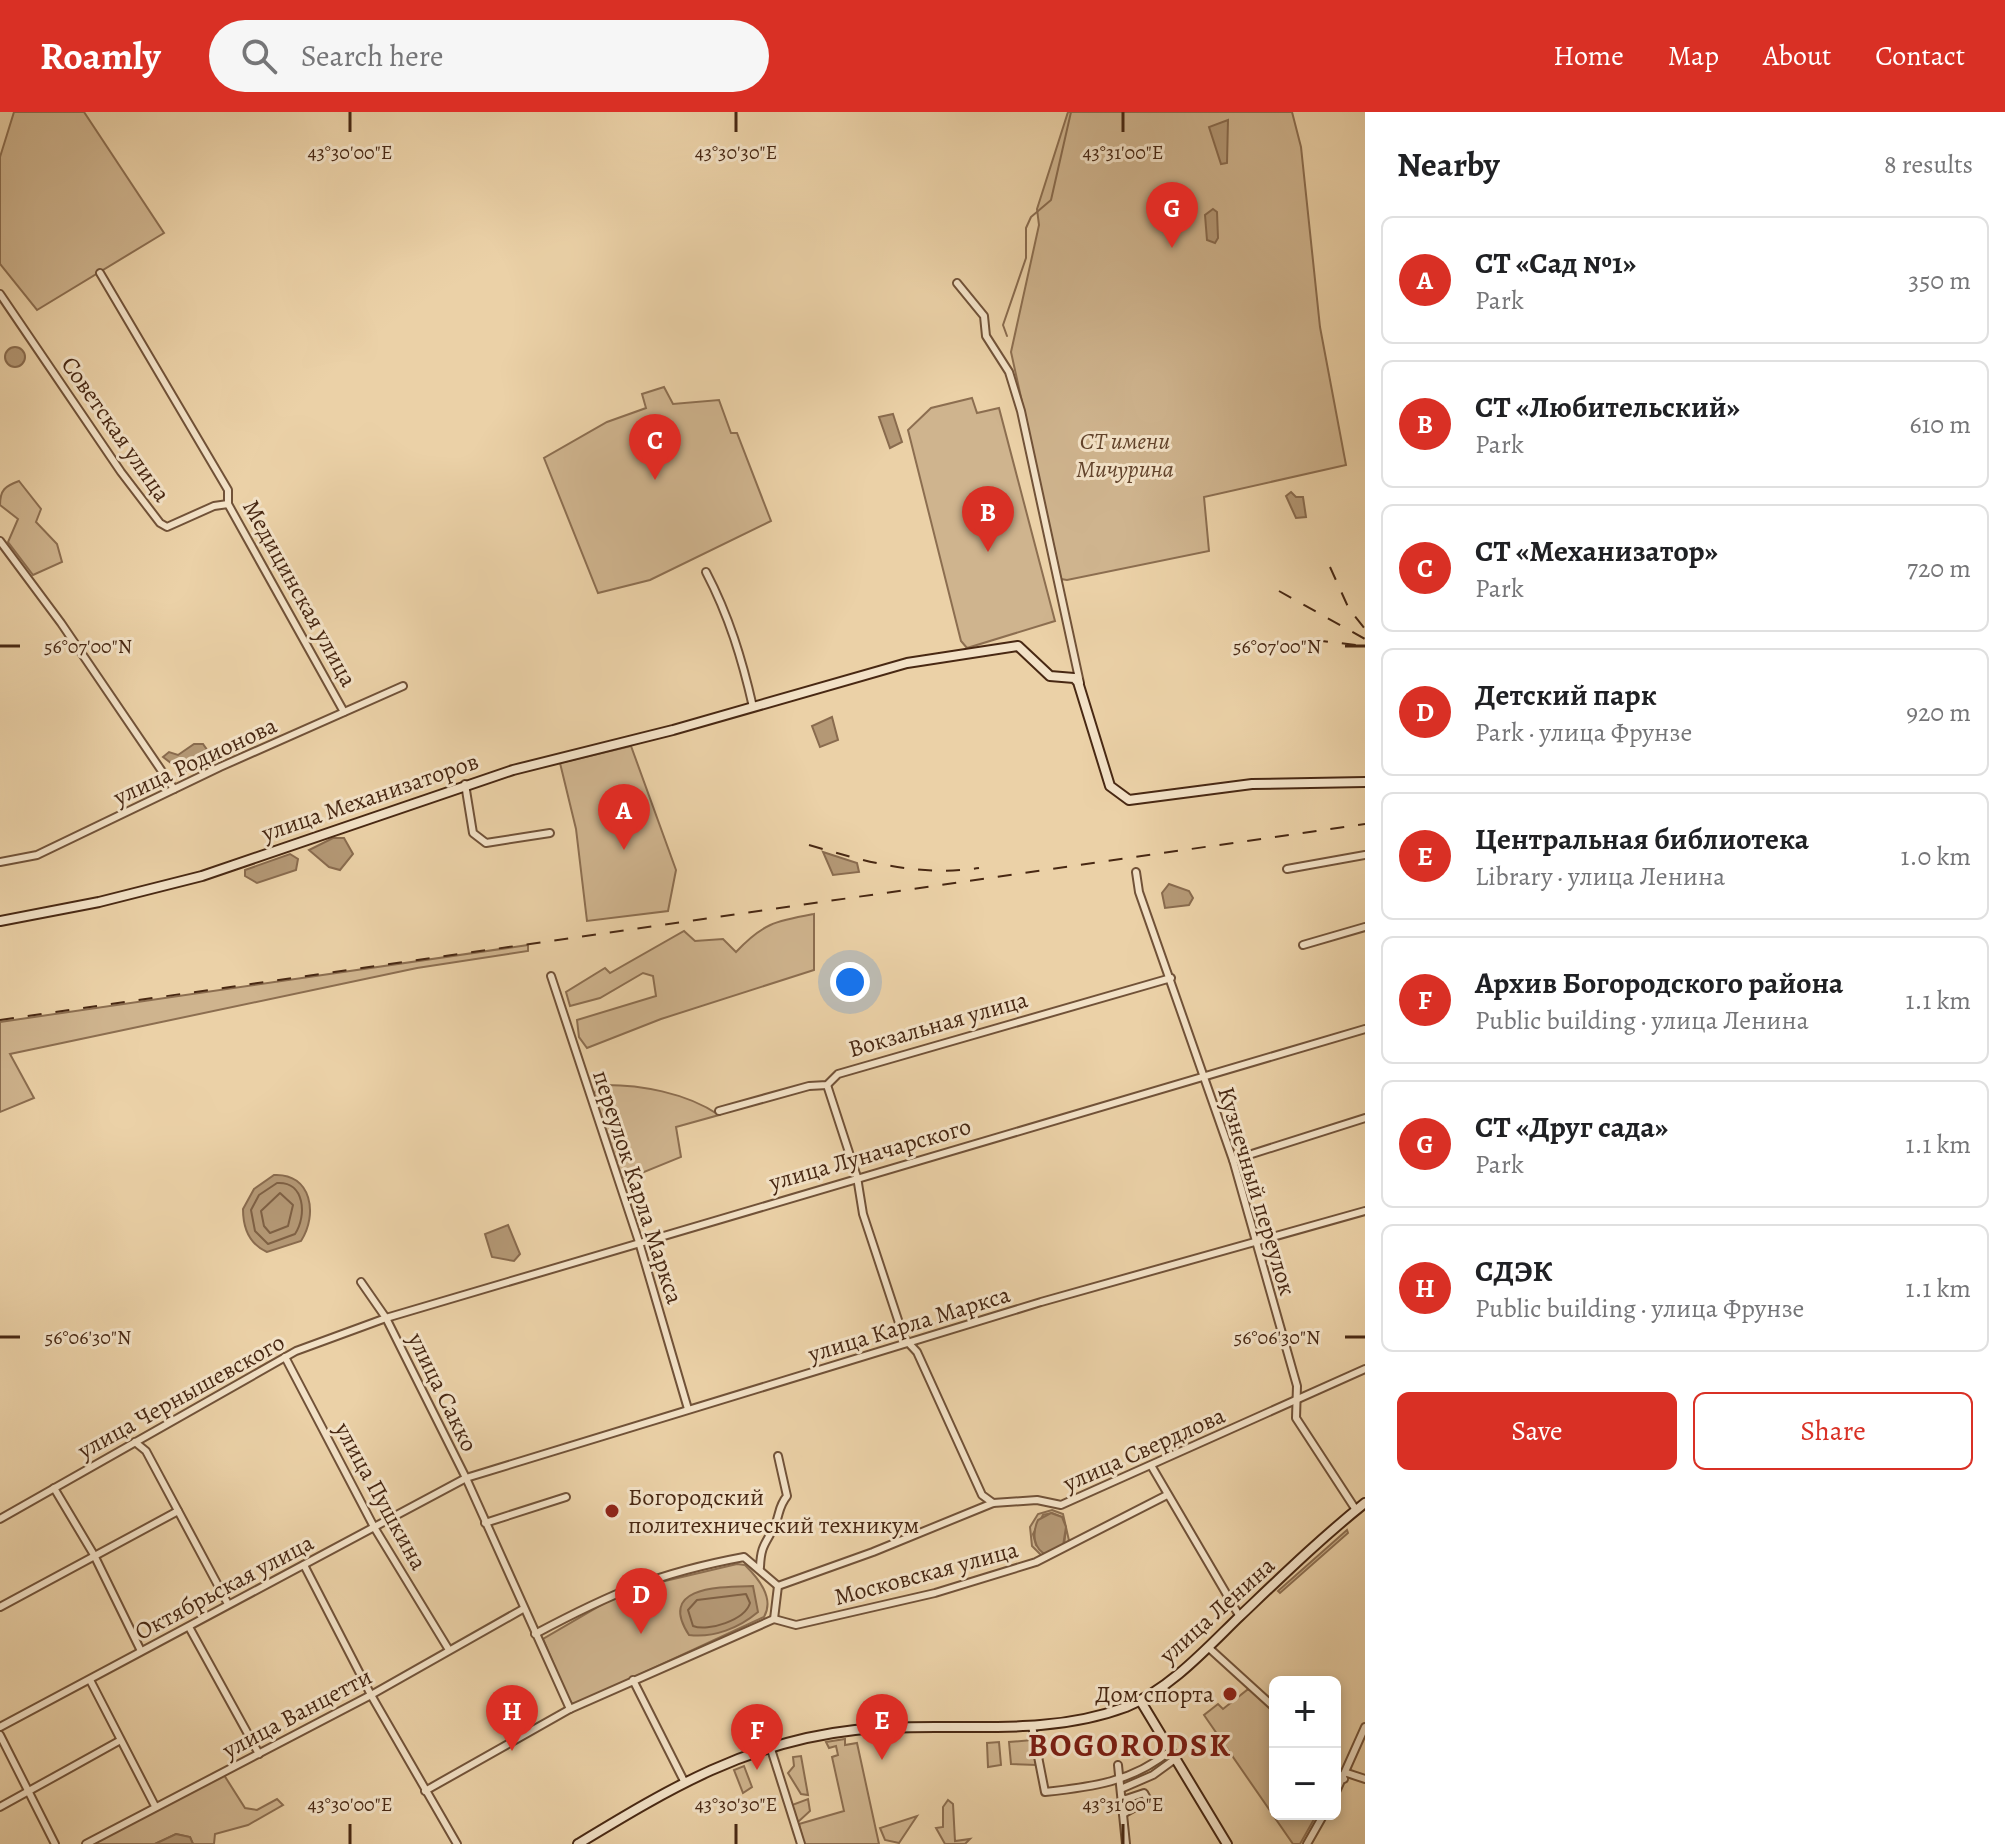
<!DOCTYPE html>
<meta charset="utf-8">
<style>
:root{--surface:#fff;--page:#f6f6f6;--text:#202124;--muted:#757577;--line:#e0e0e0;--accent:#d93025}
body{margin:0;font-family:Alegreya,serif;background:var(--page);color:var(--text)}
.controls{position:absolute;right:24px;bottom:24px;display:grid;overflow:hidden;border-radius:12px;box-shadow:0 4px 12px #0003}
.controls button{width:72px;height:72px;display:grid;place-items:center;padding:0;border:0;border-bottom:2px solid var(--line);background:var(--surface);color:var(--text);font:40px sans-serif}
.you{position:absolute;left:850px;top:870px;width:28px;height:28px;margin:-20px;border:6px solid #fff;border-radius:50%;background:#1a73e8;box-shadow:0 0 0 12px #1a73e833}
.badge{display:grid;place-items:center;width:52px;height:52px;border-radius:50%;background:var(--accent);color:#fff;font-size:26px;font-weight:700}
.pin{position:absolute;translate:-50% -66px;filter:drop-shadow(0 2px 4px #0008)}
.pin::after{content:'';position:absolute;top:42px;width:28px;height:24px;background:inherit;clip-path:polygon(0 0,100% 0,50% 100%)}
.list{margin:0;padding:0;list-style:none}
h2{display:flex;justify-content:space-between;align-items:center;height:104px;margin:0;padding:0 32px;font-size:34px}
h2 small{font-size:26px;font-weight:400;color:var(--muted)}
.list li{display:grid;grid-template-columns:52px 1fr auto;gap:24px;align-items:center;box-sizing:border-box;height:128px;margin:0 16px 16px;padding:0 16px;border:2px solid var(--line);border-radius:12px}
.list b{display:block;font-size:30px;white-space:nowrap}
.list p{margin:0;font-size:26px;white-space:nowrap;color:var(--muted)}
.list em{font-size:26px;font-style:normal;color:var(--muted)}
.actions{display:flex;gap:16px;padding:24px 32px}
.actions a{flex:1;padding:18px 0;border:2px solid var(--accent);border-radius:12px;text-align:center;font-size:28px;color:var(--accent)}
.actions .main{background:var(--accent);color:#fff}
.icon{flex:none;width:44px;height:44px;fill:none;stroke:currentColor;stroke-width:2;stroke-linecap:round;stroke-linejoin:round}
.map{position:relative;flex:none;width:1365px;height:1732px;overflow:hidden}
header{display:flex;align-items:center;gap:48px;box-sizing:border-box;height:112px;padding:0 40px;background:var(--accent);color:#fff}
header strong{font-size:38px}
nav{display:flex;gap:44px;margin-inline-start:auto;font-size:28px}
.search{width:560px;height:72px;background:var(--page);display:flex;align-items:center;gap:20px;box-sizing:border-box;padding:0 28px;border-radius:44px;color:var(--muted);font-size:30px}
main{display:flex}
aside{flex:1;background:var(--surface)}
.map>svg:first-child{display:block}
.green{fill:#cfb48e;stroke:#8c6e50;stroke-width:2}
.water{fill:#b49875;stroke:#896b4e;stroke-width:2}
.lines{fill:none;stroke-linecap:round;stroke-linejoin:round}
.shore{stroke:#7e6044;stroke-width:2}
.stream{stroke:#896b4e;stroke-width:2}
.street-casing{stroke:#715238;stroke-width:10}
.secondary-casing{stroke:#482813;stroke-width:12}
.street{stroke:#f2e1c6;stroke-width:6}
.secondary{stroke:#f2e1c6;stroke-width:8}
.rail{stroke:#482813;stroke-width:2;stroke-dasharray:14 14;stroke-linecap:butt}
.ticks{fill:none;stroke:#482813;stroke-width:3}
.poi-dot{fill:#8f2418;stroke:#f2e1c6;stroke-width:3}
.labels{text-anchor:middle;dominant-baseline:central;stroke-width:6;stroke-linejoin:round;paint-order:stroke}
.street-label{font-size:24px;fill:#482813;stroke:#f2e1c6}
.park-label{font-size:24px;font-style:italic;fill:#63442c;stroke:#f2e1c6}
.poi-label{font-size:24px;fill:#482813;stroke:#f2e1c6;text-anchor:start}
.district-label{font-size:32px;font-weight:bold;letter-spacing:2px;fill:#7a1f14;stroke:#f2e1c6}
.ticks-label{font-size:20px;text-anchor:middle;fill:#482813;stroke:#f2e1c6;stroke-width:6;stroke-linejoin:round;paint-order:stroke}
</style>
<header>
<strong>Roamly</strong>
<div class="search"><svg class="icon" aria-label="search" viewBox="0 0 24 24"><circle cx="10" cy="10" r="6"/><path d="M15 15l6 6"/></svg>Search here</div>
<nav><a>Home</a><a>Map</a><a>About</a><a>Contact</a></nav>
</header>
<main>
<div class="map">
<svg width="1365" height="1732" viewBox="0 0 1365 1732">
<rect width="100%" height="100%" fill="#ebd1a7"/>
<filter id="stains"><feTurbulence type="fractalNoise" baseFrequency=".0025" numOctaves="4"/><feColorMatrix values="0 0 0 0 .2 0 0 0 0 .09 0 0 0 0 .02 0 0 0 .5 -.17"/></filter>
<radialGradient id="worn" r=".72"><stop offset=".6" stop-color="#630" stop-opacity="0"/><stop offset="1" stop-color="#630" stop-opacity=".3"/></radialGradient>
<g class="green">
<path d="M14,0H84L164,121L37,198L0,152V45Z"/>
<path d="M1068,0H1292L1301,35L1320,215L1346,353L1204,385L1209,439L1067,468L1061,467L1011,240L1039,113L1037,97Z"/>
<path d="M664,275L673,292L719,288L731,321H737L771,409L650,468L598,481L544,346L607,310L646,296L642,282Z"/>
<path d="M972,286L977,301L999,296L1055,509L967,536L961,529L908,318L931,296Z"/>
<path d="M19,369L41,397L36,410L57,432L62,450L33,463L8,430L18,407L0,393C0,378 5,374 19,369Z"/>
<path d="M631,634L676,758L668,799L587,809L576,717L560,651Z"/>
<path d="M814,802V858L661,907L587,936L579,925L577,908L656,884L653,864L643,861L600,886L570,894L566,880L605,856L610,861L684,819L695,829L723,827L736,840C763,811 776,809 814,802Z"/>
<path d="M528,833V839L417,856L10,942L34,986L0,1000V910Z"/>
<path d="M600,973C639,972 687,981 719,1003L676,1015L681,1045L627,1067L621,1064L593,983Z"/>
<path d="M1052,1398L1063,1402L1070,1433L1064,1434L1066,1415L1062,1405L1052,1401L1043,1403L1033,1422L1036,1433L1047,1444H1042L1032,1434L1030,1415L1038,1402Z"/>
<path d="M1347,1418L1348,1421L1280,1481L1278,1479Z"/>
<path d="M737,1452L745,1453C758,1466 775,1486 764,1505L576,1592L570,1591L543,1527L627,1478Z"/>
<path d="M1253,1577L1275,1599V1702H1317L1300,1732H1293L1204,1603L1218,1592L1223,1597L1247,1578Z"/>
<path d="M845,1627V1633L857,1631L879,1732H804L799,1712L844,1699L832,1645L838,1643L836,1634L829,1636L826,1630Z"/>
<path d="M1032,1628L1036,1653L1011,1652L1009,1630Z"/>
<path d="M999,1630L1001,1653L988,1655L987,1631Z"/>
<path d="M801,1644L808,1683L801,1682L788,1661L794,1654L793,1645Z"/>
<path d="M744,1654L752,1675L743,1681L734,1658Z"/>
<path d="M224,1663L245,1696L257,1698L277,1687L283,1693L248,1713L215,1722L214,1732H193L190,1725L176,1722L155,1732H90Z"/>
<path d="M808,1687L810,1699L798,1710L792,1693Z"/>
<path d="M948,1688L953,1692L955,1729L970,1727L965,1732H945L936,1716L943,1715V1695Z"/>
<path d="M917,1704L899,1731L885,1728L880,1716Z"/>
</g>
<g class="water">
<path d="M1228,8L1227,51L1221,52L1209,15Z"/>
<path d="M1213,97L1217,100L1218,126L1215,131L1207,128L1205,103Z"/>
<circle cx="15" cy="245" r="10"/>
<path d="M893,302L902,330L890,336L879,305Z"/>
<path d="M1291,380L1296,385H1303L1306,405L1296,406L1286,384Z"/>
<path d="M832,605L838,628L820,635L812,614Z"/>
<path d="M194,632H203L210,642L184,661L163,645L169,640L178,643Z"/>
<path d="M333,726H344L353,742L340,758L329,755L309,738Z"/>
<path d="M823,740L857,751L859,760L833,763Z"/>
<path d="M290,742L298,747L296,758L257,771L245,764V758Z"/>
<path d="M1169,772L1189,779L1193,786L1189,793L1165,796L1162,781Z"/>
<path d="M274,1063C312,1061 318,1103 301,1129L267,1140C249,1132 243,1116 243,1097L254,1077Z"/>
<path d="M508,1113L520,1142L514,1149L492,1145L485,1122Z"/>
<path d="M1051,1401L1062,1405L1066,1415L1063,1434L1047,1443C1033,1437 1032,1421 1038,1408Z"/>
<path d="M753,1474L758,1500C739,1516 714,1526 689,1523C657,1474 720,1475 753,1474Z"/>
<path d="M176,1722L190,1725L193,1732H155Z"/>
</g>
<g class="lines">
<g class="shore">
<path d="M277,1071C305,1069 307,1104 295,1122L268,1132L255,1119L251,1098L259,1083Z"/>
<path d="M280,1081L293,1093L288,1114L270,1121L264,1114L261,1099Z"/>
<path d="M746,1482L750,1491C745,1508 708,1520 693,1514L688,1498L697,1488Z"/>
</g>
<path class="stream" d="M1007,224L1003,213L1026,146V116L1031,105L1051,88L1071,0"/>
<defs>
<g id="street">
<path d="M100,161L228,378V392L344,600"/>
<path d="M957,171L984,204L986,224L1009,260L1021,299L1080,571"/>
<path d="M0,182L121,360L160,411L167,415L214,394L228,392"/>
<path d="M0,429L61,511L174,677"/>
<path d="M706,460C729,504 742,547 753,595"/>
<path d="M465,672L473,721L486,731L550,721"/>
<path d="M0,750L37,743L220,655L403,574"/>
<path d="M1287,757L1365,743"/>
<path d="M1136,760L1139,780L1233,1048L1297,1274L1296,1306L1356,1398"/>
<path d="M1303,833L1365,815"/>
<path d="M551,864L639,1130L688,1297"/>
<path d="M827,973L857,1065L863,1102L904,1226L917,1240L982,1383L993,1391"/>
<path d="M719,999L809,974L827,973L838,962L1171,866"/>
<path d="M1233,1048L1365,1006"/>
<path d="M361,1170L386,1206L466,1366L570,1597"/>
<path d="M285,1245L374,1415L449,1538"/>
<path d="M135,1330L146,1339L228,1492"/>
<path d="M1152,1355L1240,1505"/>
<path d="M54,1376L94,1443L141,1539"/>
<path d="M0,1407L296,1239L386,1206L1365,917"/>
<path d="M485,1411L566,1385"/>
<path d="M304,1453L371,1583L457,1732"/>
<path d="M760,1455C761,1432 766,1432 775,1413C780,1402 778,1395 787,1384L778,1344"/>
<path d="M778,1474L873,1440L993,1391L1037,1388L1061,1393L1365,1257"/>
<path d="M0,1495L178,1399"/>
<path d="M774,1507L796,1513L935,1481L1036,1450L1167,1383"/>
<path d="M774,1507L778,1474"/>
<path d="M189,1515L259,1642"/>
<path d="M535,1522C612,1481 658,1461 744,1445L778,1474"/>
<path d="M1209,1536L1275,1596"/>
<path d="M90,1568L155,1694"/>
<path d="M633,1568L684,1669"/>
<path d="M1032,1614L1045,1680C1092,1675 1132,1670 1170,1639"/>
<path d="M0,1615L466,1366L1041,1190L1365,1099"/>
<path d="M0,1623L55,1732"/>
<path d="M770,1634L801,1732"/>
<path d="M1118,1653L1126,1732"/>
<path d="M1335,1658L1344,1667"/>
<path d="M1347,1661L1365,1667"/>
<path d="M1123,1676L1153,1663L1175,1647"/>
<path d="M425,1679L570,1597L774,1507"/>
<path d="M1335,1682L1365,1615"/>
<path d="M1123,1688L1144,1681L1148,1688L1123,1702"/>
<path d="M0,1695L119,1629"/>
<path d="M86,1732L371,1583L523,1497"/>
<path d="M1307,1732L1324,1702"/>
</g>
<g id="secondary">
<path d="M0,809L99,790L202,764L513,658L673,618L907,551L1018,534L1050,564L1074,566L1078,570L1110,674L1129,688L1252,672L1365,670"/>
<path d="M1140,1588L1227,1732"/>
<path d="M578,1732C669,1677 746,1630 855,1618C945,1608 1038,1628 1126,1595C1170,1577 1206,1537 1239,1505C1280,1466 1321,1426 1365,1391"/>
</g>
</defs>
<use href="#street" class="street-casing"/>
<use href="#secondary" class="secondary-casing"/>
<use href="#street" class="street"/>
<use href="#secondary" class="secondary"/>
<g class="rail">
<path d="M1330,455L1349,497L1365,517"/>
<path d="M1279,479L1365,527"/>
<path d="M1314,528L1365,534"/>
<path d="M809,733C867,750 919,765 979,756"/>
<path d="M0,908L1365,712"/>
</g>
</g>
<path class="ticks" d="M350,0V20M736,0V20M1123,0V20M0,534H20M1345,534H1365M0,1225H20M1345,1225H1365M350,1712V1732M736,1712V1732M1123,1712V1732"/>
<g class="poi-dot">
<circle cx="612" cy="1399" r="8"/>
<circle cx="1230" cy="1582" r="8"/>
</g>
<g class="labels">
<g class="street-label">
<text transform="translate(116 317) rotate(55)">Советская улица</text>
<text transform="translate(300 481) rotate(61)">Медицинская улица</text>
<text transform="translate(195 649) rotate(-25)">улица Родионова</text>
<text transform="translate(370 685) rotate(-19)">улица Механизаторов</text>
<text transform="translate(938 912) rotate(-16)">Вокзальная улица</text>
<text transform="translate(870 1042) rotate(-16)">улица Луначарского</text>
<text transform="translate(638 1075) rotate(72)">переулок Карла Маркса</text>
<text transform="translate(1257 1079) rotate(73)">Кузнечный переулок</text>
<text transform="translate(909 1212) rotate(-17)">улица Карла Маркса</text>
<text transform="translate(443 1280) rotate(64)">улица Сакко</text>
<text transform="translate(181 1284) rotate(-29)">улица Чернышевского</text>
<text transform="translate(1144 1337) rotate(-24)">улица Свердлова</text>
<text transform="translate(381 1384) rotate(61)">улица Пушкина</text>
<text transform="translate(926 1461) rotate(-15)">Московская улица</text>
<text transform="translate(224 1475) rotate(-28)">Октябрьская улица</text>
<text transform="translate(1217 1498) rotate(-42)">улица Ленина</text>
<text transform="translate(297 1601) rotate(-28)">улица Ванцетти</text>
</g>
<g class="park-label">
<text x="1125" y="329">СТ имени<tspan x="1125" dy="28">Мичурина</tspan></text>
</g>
<g class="poi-label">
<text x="628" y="1385">Богородский<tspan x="628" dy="28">политехнический техникум</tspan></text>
<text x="1214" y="1582" text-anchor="end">Дом спорта</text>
</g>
<g class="district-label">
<text x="1130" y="1633">BOGORODSK</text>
</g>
</g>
<g class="ticks-label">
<text x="350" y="47">43°30'00"E</text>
<text x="736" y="47">43°30'30"E</text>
<text x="1123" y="47">43°31'00"E</text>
<text x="88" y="541">56°07'00"N</text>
<text x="1277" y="541">56°07'00"N</text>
<text x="88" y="1232">56°06'30"N</text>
<text x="1277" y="1232">56°06'30"N</text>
<text x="350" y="1699">43°30'00"E</text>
<text x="736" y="1699">43°30'30"E</text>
<text x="1123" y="1699">43°31'00"E</text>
</g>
<rect width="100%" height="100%" filter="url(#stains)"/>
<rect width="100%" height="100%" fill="url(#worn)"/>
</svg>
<div class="controls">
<button>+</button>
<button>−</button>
</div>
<div class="you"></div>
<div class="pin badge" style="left:624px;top:738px">A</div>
<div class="pin badge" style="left:988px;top:440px">B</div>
<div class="pin badge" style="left:655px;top:368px">C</div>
<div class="pin badge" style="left:641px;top:1522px">D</div>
<div class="pin badge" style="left:882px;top:1648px">E</div>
<div class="pin badge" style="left:757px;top:1658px">F</div>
<div class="pin badge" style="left:1172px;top:136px">G</div>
<div class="pin badge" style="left:512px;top:1639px">H</div>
</div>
<aside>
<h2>Nearby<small>8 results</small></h2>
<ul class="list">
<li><span class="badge">A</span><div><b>СТ «Сад №1»</b><p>Park</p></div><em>350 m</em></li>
<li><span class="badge">B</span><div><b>СТ «Любительский»</b><p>Park</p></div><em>610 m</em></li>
<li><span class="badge">C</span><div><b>СТ «Механизатор»</b><p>Park</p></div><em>720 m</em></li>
<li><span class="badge">D</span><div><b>Детский парк</b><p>Park · улица Фрунзе</p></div><em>920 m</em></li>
<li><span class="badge">E</span><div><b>Центральная библиотека</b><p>Library · улица Ленина</p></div><em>1.0 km</em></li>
<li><span class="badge">F</span><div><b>Архив Богородского района</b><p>Public building · улица Ленина</p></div><em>1.1 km</em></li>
<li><span class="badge">G</span><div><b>СТ «Друг сада»</b><p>Park</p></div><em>1.1 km</em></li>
<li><span class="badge">H</span><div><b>СДЭК</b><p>Public building · улица Фрунзе</p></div><em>1.1 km</em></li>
</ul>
<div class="actions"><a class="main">Save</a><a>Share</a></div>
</aside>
</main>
